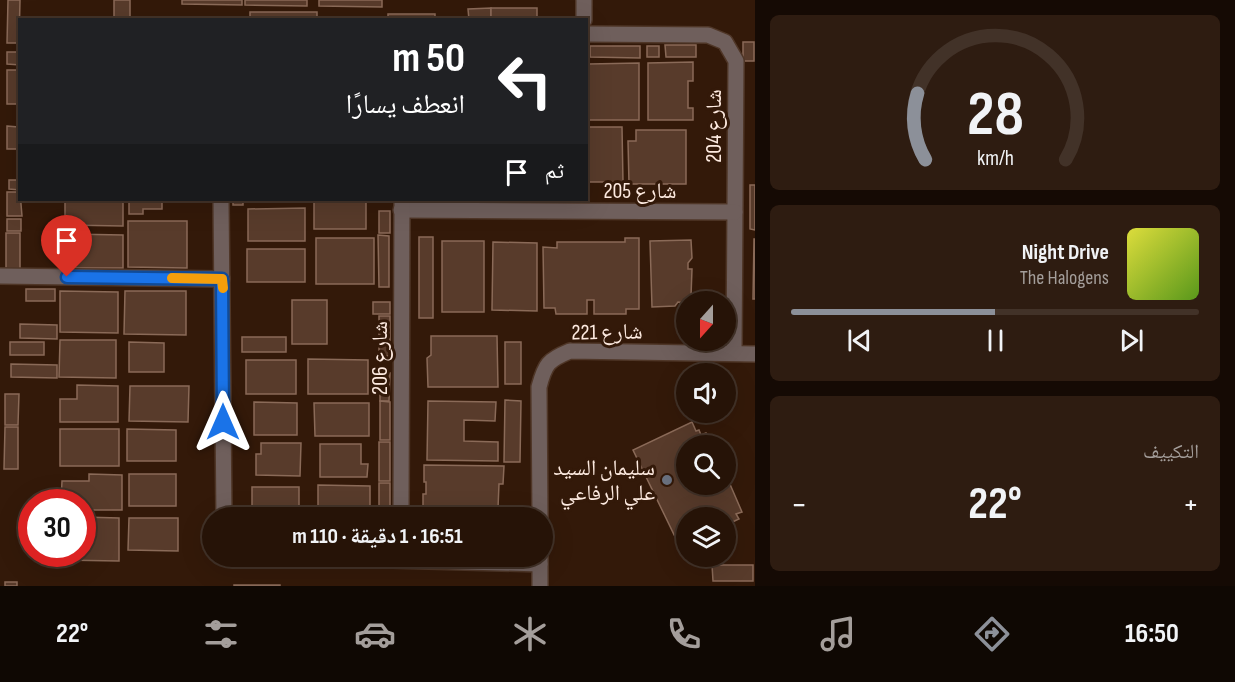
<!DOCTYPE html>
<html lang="ar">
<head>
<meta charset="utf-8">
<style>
	body { margin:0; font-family:"Sofia Sans Condensed","Noto Naskh Arabic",sans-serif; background:#2e1c11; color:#f1f3f6; direction:rtl; height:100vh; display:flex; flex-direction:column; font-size:22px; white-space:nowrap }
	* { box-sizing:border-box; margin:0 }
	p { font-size:20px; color:#a49e9b }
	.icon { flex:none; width:33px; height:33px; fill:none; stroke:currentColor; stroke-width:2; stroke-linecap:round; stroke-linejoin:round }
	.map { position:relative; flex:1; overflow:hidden; direction:ltr }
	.drawer { display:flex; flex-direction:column; gap:15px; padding:15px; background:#150a04; width:480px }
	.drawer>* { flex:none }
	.banner { position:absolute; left:18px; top:18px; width:570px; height:183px; border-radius:0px; box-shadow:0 6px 24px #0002,0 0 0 2px #423228; direction:rtl; background:#202124; color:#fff; overflow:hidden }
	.needle { width:39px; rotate:201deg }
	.fabs { position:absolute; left:676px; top:291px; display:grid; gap:12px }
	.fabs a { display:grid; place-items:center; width:60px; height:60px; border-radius:50%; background:#261307; box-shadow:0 6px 24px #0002,0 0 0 2px #423228; font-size:30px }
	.speed { position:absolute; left:18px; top:489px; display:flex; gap:12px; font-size:30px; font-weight:700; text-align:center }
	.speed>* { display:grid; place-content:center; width:78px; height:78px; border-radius:50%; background:#261307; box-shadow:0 6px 24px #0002,0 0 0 2px #423228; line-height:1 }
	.speed .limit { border:9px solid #d22; background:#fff; color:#111 }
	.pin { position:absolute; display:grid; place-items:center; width:51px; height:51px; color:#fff; margin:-62px -26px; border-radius:50% 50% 50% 0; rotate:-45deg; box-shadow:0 0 6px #0007 }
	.pin .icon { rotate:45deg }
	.me { position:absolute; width:66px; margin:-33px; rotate:0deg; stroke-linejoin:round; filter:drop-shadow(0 0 4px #0008) }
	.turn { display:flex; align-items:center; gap:21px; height:126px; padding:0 24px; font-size:27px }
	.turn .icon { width:78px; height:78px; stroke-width:2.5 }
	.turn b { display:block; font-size:42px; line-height:51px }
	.then { display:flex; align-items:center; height:57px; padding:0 24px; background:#0003; gap:12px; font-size:22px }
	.big { font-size:45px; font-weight:700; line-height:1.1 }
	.drawer .card { flex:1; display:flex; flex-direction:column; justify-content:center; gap:9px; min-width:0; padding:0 21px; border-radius:9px; background:#2e1c11 }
	.drawer .dial { align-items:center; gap:0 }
	.dial svg { height:156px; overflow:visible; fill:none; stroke:#423228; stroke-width:7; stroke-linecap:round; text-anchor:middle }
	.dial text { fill:#f1f3f6; stroke:none }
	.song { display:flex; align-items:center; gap:18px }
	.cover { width:72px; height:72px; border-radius:9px; background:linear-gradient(135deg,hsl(60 70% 55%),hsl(90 70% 35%)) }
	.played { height:6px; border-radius:3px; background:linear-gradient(90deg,#8c9099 50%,#423228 50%) }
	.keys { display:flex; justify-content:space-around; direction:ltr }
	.heat { display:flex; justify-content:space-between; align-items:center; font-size:33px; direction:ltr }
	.trip { position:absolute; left:202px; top:507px; width:351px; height:60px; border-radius:30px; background:#261307; box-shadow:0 6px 24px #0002,0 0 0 2px #423228; font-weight:700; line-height:60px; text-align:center; direction:rtl }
	.dock { display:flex; height:96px; justify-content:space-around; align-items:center; background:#0f0803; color:#a49e9b }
	.dock .icon { width:42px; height:42px }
	.dock .on { color:#8c9099 }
	.dock b { font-size:27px; color:#f1f3f6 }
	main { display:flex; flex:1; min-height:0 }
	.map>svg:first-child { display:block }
</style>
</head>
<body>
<main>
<section class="drawer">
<div class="card dial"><svg viewBox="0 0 100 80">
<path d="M14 69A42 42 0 1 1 86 69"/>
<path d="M14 69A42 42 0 0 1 10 35" stroke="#8c9099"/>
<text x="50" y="56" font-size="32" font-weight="700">28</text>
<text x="50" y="72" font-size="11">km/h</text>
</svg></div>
<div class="card">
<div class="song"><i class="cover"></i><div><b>Night Drive</b><p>The Halogens</p></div></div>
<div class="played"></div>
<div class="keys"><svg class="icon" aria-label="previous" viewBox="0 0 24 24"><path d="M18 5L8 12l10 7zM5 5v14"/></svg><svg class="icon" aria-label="pause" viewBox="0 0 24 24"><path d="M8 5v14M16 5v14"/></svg><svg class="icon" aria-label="next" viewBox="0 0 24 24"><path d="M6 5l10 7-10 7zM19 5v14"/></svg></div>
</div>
<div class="card"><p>التكييف</p>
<div class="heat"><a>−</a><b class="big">22°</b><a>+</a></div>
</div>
</section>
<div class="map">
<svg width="755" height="586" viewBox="0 0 755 586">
	<rect width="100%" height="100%" fill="#331909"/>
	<g fill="#583b2b" stroke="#8a6a58" stroke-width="1.5">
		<path d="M8,0h12l-1,43h-12z"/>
		<rect x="114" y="0" width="16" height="20"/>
		<path d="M182,0h60v5l-60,-1z"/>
		<path d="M245,0h62v6l-62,-1z"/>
		<path d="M319,0h63v7l-63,-1z"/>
		<path d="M491,8v12h-22l-1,-11z"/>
		<path d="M491,8h46v11l-46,1z"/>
		<rect x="250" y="12" width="67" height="8"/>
		<rect x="388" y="14" width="47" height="6"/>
		<rect x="743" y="42" width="11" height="19"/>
		<path d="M665,45h31v12h-30z"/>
		<path d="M590,46h50v12l-50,-1z"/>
		<rect x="647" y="46" width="12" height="11"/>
		<path d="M7,52h13v13l-13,-1z"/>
		<path d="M693,62v19h-5v27h5v12h-45v-57z"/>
		<path d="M639,63v57h-50v-56z"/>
		<path d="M7,70h13l-2,34h-11z"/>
		<path d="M7,126l11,1v22h-11z"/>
		<path d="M586,127h36l1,55h-37z"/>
		<path d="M636,130h50v54h-57l-1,-43h8z"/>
		<path d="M9,180h11v10l-11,-1z"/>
		<path d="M750,185h5v45l-5,-1z"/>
		<path d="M7,192h13l2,24h-15z"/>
		<path d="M65,200h58v26l-58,-1z"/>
		<path d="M129,200h38h-5v9h-19v5h-14z"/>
		<rect x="233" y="200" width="10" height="5"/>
		<rect x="244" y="200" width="60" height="1"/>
		<rect x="314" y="200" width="52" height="29"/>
		<path d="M305,208v33h-57v-32z"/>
		<rect x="379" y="211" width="11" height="22"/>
		<rect x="7" y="219" width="14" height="12"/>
		<path d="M128,221h59v47l-59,-1z"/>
		<rect x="6" y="233" width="14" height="36"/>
		<path d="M68,234l55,1v33h-56z"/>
		<path d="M378,235l11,1v51h-10z"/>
		<rect x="419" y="237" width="14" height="81"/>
		<rect x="316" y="238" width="58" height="46"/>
		<path d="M625,238h14v71h-13v5h-32v-14h-7v14h-31l-1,-6h-11l-1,-61 14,1v-6h68z"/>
		<path d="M754,239h1v60h-2z"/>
		<path d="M691,240l1,18 -4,5v6h4l-1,27 -4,7 -9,-1 -3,4 -23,1 -2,-66z"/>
		<rect x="442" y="241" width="42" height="71"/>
		<path d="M493,242l44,1v68l-45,-1z"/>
		<rect x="247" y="249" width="58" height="33"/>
		<rect x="26" y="289" width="29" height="12"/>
		<path d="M60,291l58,1v41l-58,-1z"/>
		<path d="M125,291h61v44l-62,-1z"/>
		<rect x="292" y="300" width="35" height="44"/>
		<rect x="373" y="302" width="17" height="12"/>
		<rect x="379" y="316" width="11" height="40"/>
		<path d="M20,324l37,1v14l-37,-1z"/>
		<path d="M431,336h66l1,51h-70l-1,-29 4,-3z"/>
		<rect x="242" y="337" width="44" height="15"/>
		<path d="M60,340h56v38l-57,-1z"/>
		<rect x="10" y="342" width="34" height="13"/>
		<path d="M129,342l35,1v29h-35z"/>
		<rect x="505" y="342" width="16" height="42"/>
		<path d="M308,359l60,1v34h-60z"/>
		<rect x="246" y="360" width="50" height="34"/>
		<path d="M11,364l46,1v13l-46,-1z"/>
		<path d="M380,373h10l-1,28h-9z"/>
		<path d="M77,385l41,1v36h-58v-23h17z"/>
		<path d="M130,386h59l-1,36 -59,-1z"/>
		<path d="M5,394h14l-1,31h-13z"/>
		<path d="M505,400l16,1 -1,61h-16z"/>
		<path d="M380,401l10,1v38h-10z"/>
		<path d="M428,401l68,1 -1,19 -31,-1v21l34,1v19l-71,-1z"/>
		<path d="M254,402l43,1v32h-43z"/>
		<path d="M314,403h55v33h-54z"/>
		<path d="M692,422l4,9 3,-1 2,5 5,-2 6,13h-25v38h39v-9l16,37 -6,2 3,5 -13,6v-7h-39v26l-7,3 -47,-97z"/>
		<path d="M5,427h13v42h-14z"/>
		<rect x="60" y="429" width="59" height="37"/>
		<path d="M127,429l49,1v31h-49z"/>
		<rect x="379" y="442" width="11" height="39"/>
		<path d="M261,443h40l-1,33 -44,-1v-21h5z"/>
		<path d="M320,444h41v20h7l-1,13h-47z"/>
		<path d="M424,465l80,1 -1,18h-4l-1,24 -9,10h-66v-24h3v-12h-2z"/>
		<path d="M89,474l33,1v35h-40v-8h-21l1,-21h27z"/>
		<rect x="129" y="474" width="47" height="32"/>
		<rect x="379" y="483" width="11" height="35"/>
		<path d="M318,485l52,1v32h-52z"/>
		<rect x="252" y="487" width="47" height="31"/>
		<path d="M82,517l37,1v43l-59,-1v-6h22z"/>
		<path d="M129,518h49v33l-50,-1z"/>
		<path d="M712,565h41v16h-40z"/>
		<rect x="5" y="582" width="12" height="4"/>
		<rect x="234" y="585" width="46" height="1"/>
	</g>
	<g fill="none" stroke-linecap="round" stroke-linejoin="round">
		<defs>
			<g id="minor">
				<path d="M584,20v-20"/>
				<path d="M586,34l122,1 17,7 11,19 -2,292"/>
				<path d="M221,200l3,318"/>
				<path d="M401,210l334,2"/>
				<path d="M0,276l222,3"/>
				<path d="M401,518l1,-318"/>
				<path d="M540,518l-1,-131c6,-23 9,-27 31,-36l185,3"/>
				<path d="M249,556l291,8"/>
				<path d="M540,556v30"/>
			</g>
		</defs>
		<use href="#minor" stroke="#4f3627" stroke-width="18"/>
		<use href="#minor" stroke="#6f5f5c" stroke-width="15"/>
	</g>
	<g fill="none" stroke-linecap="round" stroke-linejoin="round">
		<defs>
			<path id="route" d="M67,277l155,2 1,143"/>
		</defs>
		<use href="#route" stroke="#114b97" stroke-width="15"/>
		<use href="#route" stroke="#1a73e8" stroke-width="10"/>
		<path stroke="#f59e0b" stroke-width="10" d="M172,278l50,1 1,9"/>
	</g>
	<circle fill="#6b7280" stroke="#331909" stroke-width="2" cx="667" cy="480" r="6"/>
	<g text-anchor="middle" stroke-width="6" stroke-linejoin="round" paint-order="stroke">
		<g font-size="22" fill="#fdeae0" stroke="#331909">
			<text transform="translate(713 126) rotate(-90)" y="8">شارع 204</text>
			<text x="640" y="198">شارع 205</text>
			<text transform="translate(607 331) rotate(-1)" y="8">شارع 221</text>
			<text transform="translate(379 358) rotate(-90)" y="8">شارع 206</text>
		</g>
		<g font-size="22" fill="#fdeae0" stroke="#331909" text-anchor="end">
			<text x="655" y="475">سليمان السيد<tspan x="655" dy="25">علي الرفاعي</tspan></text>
		</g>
	</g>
</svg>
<div class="fabs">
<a><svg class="needle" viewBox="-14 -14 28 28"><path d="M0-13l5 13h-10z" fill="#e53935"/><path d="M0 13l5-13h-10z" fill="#a49e9b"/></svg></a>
<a><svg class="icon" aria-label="sound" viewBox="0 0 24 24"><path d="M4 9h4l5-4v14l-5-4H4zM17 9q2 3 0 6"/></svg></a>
<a><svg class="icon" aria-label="search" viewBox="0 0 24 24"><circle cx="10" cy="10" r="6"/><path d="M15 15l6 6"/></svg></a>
<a><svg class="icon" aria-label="layers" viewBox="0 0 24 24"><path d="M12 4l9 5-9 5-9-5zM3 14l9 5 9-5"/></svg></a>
</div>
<div class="speed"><div class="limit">30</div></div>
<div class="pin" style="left:67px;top:277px;background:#d93025"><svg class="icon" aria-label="arrive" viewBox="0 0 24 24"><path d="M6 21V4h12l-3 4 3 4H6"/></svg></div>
<svg class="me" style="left:223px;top:422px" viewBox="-20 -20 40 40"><path d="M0-17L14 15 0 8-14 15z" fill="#1a73e8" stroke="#fff" stroke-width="4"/></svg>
<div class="trip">16:51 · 1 دقيقة · 110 m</div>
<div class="banner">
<div class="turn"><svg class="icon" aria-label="left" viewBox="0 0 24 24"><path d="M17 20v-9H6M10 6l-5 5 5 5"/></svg><div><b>50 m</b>انعطف يسارًا</div></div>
<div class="then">ثم<svg class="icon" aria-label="arrive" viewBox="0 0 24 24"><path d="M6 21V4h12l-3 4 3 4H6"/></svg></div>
</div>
</div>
</main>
<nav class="dock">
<b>16:50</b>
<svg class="icon on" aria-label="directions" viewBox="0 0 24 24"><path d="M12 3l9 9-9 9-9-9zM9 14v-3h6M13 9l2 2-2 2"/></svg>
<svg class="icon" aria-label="music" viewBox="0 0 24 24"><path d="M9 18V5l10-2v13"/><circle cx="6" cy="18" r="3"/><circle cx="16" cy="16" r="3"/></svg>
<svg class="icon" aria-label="phone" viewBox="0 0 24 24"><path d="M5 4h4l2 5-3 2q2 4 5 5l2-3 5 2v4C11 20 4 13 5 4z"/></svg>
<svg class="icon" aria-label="climate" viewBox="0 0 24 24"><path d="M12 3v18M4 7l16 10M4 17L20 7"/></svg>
<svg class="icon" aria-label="car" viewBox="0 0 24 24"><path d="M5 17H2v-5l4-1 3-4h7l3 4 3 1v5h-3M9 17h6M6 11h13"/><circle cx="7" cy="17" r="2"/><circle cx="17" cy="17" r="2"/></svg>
<svg class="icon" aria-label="filters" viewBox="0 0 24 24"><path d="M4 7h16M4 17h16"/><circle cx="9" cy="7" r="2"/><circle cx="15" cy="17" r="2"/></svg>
<b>22°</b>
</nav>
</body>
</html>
